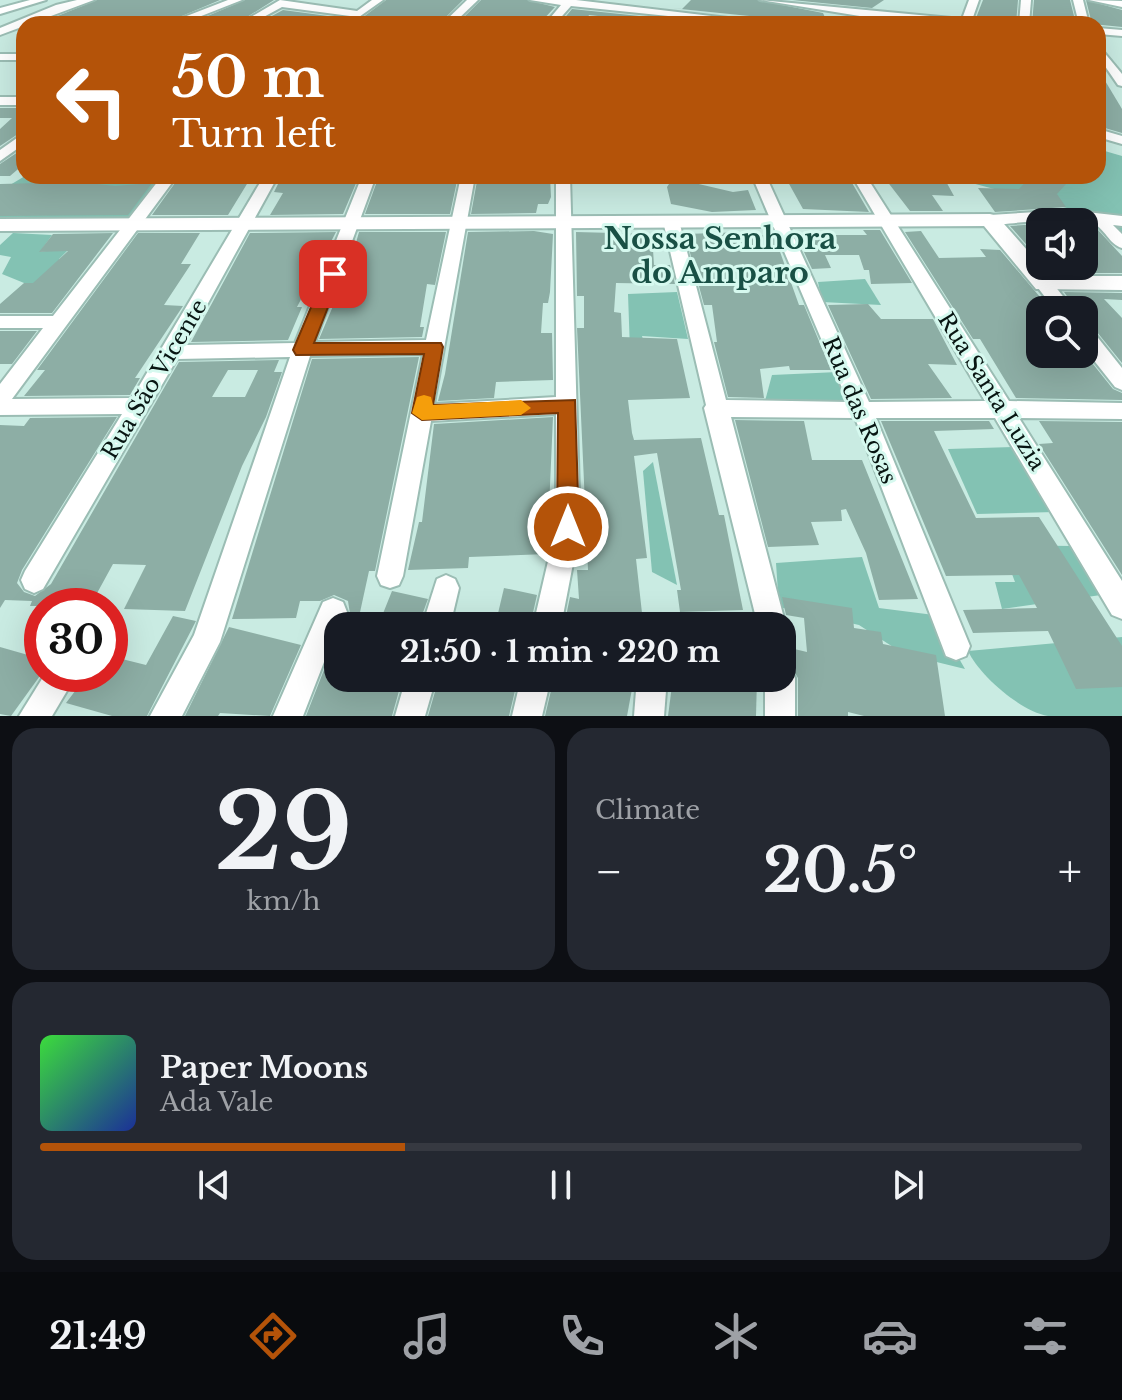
<!DOCTYPE html>
<html lang="en">
<head>
<meta charset="utf-8">
<style>
	body { margin:0; font-family:"Libre Baskerville",serif; background:#242831; color:#f1f3f6; height:100vh; display:flex; flex-direction:column; font-size:30px; white-space:nowrap }
	* { box-sizing:border-box; margin:0 }
	p { font-size:26px; color:#9ea1a6 }
	.icon { flex:none; width:44px; height:44px; fill:none; stroke:currentColor; stroke-width:2; stroke-linecap:round; stroke-linejoin:round }
	.map { position:relative; height:716px; overflow:hidden }
	.drawer { display:flex; flex-direction:column; gap:12px; padding:12px; background:#0d0f14; flex:1 }
	.drawer>* { flex:none }
	.hud { position:absolute; left:16px; top:16px; width:1090px; height:168px; border-radius:24px; box-shadow:0 8px 32px #0002; background:#b45309; color:#fff; overflow:hidden }
	.buttons { position:absolute; left:1026px; top:208px; display:grid; gap:16px }
	.buttons a { display:grid; place-items:center; width:72px; height:72px; border-radius:16px; background:#171b24; box-shadow:0 8px 32px #0002; font-size:40px }
	.speed { position:absolute; left:24px; top:588px; display:flex; gap:16px; font-size:40px; font-weight:700; text-align:center }
	.speed>* { display:grid; place-content:center; width:104px; height:104px; border-radius:50%; background:#171b24; box-shadow:0 8px 32px #0002; line-height:1 }
	.speed .limit { border:12px solid #d22; background:#fff; color:#111 }
	.pin { position:absolute; display:grid; place-items:center; width:68px; height:68px; color:#fff; margin:-34px; border-radius:16px; box-shadow:0 4px 12px #0006 }
	.me { position:absolute; width:88px; margin:-44px; rotate:0deg; stroke-linejoin:round; filter:drop-shadow(0 0 6px #0008) }
	.turn { display:flex; align-items:center; gap:28px; height:168px; padding:0 24px; font-size:36px }
	.turn .icon { width:104px; height:104px; stroke-width:2.5 }
	.turn b { display:block; font-size:56px; line-height:68px }
	.big { font-size:60px; font-weight:700; line-height:1.1 }
	.drawer .widget { flex:1; display:flex; flex-direction:column; justify-content:center; gap:12px; min-width:0; padding:0 28px; border-radius:24px; background:#242831 }
	.drawer .dial { align-items:center; gap:0 }
	.dial b { font-size:104px; line-height:1 }
	.song { display:flex; align-items:center; gap:24px }
	.cover { width:96px; height:96px; border-radius:12px; background:linear-gradient(135deg,hsl(120 70% 55%),hsl(230 70% 35%)) }
	.played { height:8px; border-radius:4px; background:linear-gradient(90deg,#b45309 35%,#363941 35%) }
	.keys { display:flex; justify-content:space-around; direction:ltr }
	.heat { display:flex; justify-content:space-between; align-items:center; font-size:44px; direction:ltr }
	.drawer .tiles { flex:1; display:grid; gap:12px; grid-template-columns:1fr 1fr }
	.widget:last-child { grid-column:span 2 }
	.trip { position:absolute; left:324px; top:612px; width:472px; height:80px; border-radius:24px; background:#171b24; box-shadow:0 8px 32px #0002; font-weight:700; line-height:80px; text-align:center }
	.menu { display:flex; height:128px; justify-content:space-around; align-items:center; background:#090b0e; color:#9ea1a6 }
	.menu .icon { width:56px; height:56px }
	.menu .selected { color:#b45309 }
	.menu b { font-size:36px; color:#f1f3f6 }
	.map>svg:first-child { display:block }
</style>
</head>
<body>
<div class="map">
<svg width="1122" height="716" viewBox="0 0 1122 716">
	<rect width="100%" height="100%" fill="#c9ebe2"/>
	<g fill="#83c2b3">
		<path d="M1098,149l24,7v84l-36,-27 -122,-32 -4,-5h138z"/>
		<path d="M25,176h139l-35,45h-129v-30z"/>
		<path d="M13,233l39,2 -12,17 31,-5 -12,12v21l-30,5 -27,-11 9,-17 -11,-2v-10z"/>
		<path d="M865,279l16,26 -59,-3 -4,-20z"/>
		<path d="M677,292l11,47 -46,-3 4,14 -16,1 -2,-57z"/>
		<path d="M838,372l17,37 -90,-8 7,-26z"/>
		<path d="M1013,447l42,65 -78,2 -29,-65z"/>
		<path d="M653,462l24,123 -25,-13 -9,-101z"/>
		<path d="M1001,545l70,1 30,49 -99,14 -7,-27h20z"/>
		<path d="M862,557l17,51 55,7 31,54 -61,-15 -45,-29 -80,-18 -3,-44z"/>
		<path d="M1122,637v79c-24,0 -51,0 -74,0 -28,-5 -69,-41 -80,-65z"/>
	</g>
	<g fill="#8daea5" fill-rule="evenodd">
		<path d="M97,0h123l-57,24h-125z"/>
		<path d="M245,0h29l-38,24h-47z"/>
		<path d="M386,0h77l-24,24h-85z"/>
		<path d="M481,0h46l28,7 -16,17 -54,-3 -3,3h-25z"/>
		<path d="M691,0h66l66,13 5,11 -157,-16 11,1z"/>
		<path d="M792,0h92l-12,8z"/>
		<path d="M983,0h35l-2,24h-21l-19,-6z"/>
		<path d="M1034,0h36l6,24h-44z"/>
		<path d="M1086,0l36,10v17l-30,-3z"/>
		<path d="M572,9l145,15h-94l2,-5 -36,-4 -4,8 -23,-2z"/>
		<path d="M283,10l60,8v6l-50,-3 -5,3h-31z"/>
		<path d="M1098,69l24,40v24l-24,-7z"/>
		<path d="M0,108h24v22l-24,16v-17l12,-11h-12z"/>
		<path d="M24,148v16l-14,12h-10v-12z"/>
		<path d="M379,176h75l-2,5h5l-7,33h-85z"/>
		<path d="M513,176h37l1,21 -3,7h-10l-2,9 -65,1 6,-33h35z"/>
		<path d="M817,176h31l21,36 -66,-3 -15,-27h32z"/>
		<path d="M883,176h60l11,20 -22,-1 11,16h-33z"/>
		<path d="M1031,176h15l21,7 -10,11 9,13 -71,5 -17,-24 41,1z"/>
		<path d="M313,177l-3,6 47,-2 -14,33 -73,1 13,-22 -9,-1 7,-14z"/>
		<path d="M224,178l26,1 -22,36h-76l23,-32h45z"/>
		<path d="M673,178l60,14 15,-2 8,20 -44,2 -41,-8 -4,-17z"/>
		<path d="M79,182l36,4 37,-3 -24,32 -128,1v-32z"/>
		<path d="M1040,224v36l-30,-34z"/>
		<path d="M863,230h17l32,53 -41,1 -2,-14h-5l-5,-15h-34l6,13 -19,1 -16,-34h71z"/>
		<path d="M1084,230h14l24,26v17h-71l-6,-7h48l-9,-10z"/>
		<path d="M534,231l19,3 -3,58 -2,11h-5l-2,30h11l1,47 -57,2 -2,16 -56,3 7,-27 23,-142z"/>
		<path d="M921,231l18,27 47,-1 -6,-8 20,1 51,60h-11v44l44,-1 29,36 9,4v7l-106,-2 -36,-59h-7l-68,-107z"/>
		<path d="M336,232l-39,75h5l-14,33 -97,2 59,-109z"/>
		<path d="M359,232h87l-11,53 -8,-1 -7,43h4l-2,10 -103,2 29,-68z"/>
		<path d="M576,232l76,2 2,31h16l5,19 -59,-1 -2,29 7,1 1,24 55,2 13,59 -62,2 4,33 2,7 67,-2 18,77h5l19,95 -63,2 -3,-22h4l-24,-137 -23,3 13,102 -11,1 6,54 -8,1 -1,12h-69l6,-29 9,2 -2,-29h11l-11,-242h7v-32h-7z"/>
		<path d="M747,232v4l27,-1 25,70h5l27,65h-41l-1,-4 -29,3 4,29 -36,-1 -14,-55h3l-5,-37h-8l-19,-71z"/>
		<path d="M113,233l-61,80h-52v-9l24,-21h9l35,-32 -29,1 14,-18z"/>
		<path d="M138,233h62l-19,31h10l-27,41 19,1 -48,72h5l-10,17 -106,1 21,-26h-8z"/>
		<path d="M1064,292l58,1v7l-18,-1 18,19v45l-29,-36 -9,-3v-14h-7z"/>
		<path d="M868,304l13,15h52l24,46 -29,-1 24,34 -81,1 -43,-94z"/>
		<path d="M0,331h37l-25,33h-12z"/>
		<path d="M419,357l-44,214h-6l-12,55h-15l8,-12 -2,-13 -14,-6 -14,6h-20l-4,17 -64,1 80,-260z"/>
		<path d="M279,360l-5,12h8l-16,45 -24,49 -57,145 -61,-2 22,-44 -33,-1 -23,42h-60l2,-5 -27,-1 -5,8v-183l24,1 6,-8 87,-1 -95,153 -5,13 7,9 11,4 16,-12 128,-222zM228,370h30l-13,27h-33z"/>
		<path d="M553,417l-6,137 -78,3 -1,11 -60,2 11,-48h3l12,-98z"/>
		<path d="M735,420l69,1 8,39h50l56,139 -39,1 -13,-47 -20,-44 -5,1 1,11 -31,1 8,23 -51,2z"/>
		<path d="M881,421h108l5,8 -60,2 42,87 63,-1 83,129v41l-46,2 -28,-58 -75,2 -10,-23 74,-2 -18,-33 -73,1z"/>
		<path d="M1039,421l83,1v153l-83,-131 14,-1z"/>
		<path d="M504,588l33,7 -7,31h-35z"/>
		<path d="M392,591l36,8 -10,27h-40z"/>
		<path d="M782,597l70,11 2,20 27,4 2,12 53,11 9,61h-81l-16,-4v4h-50v-38l-8,-13v-17l17,4 -3,-34 -18,-3z"/>
		<path d="M173,616l23,5 -49,95h-35l-46,-13 22,-29h22v-18l36,9z"/>
		<path d="M229,627l72,18 -31,71 -50,-3 -2,3h-33z"/>
		<path d="M338,634v44l64,2 -10,36h-86z"/>
		<path d="M0,647l42,12v14l-31,43 -11,-2z"/>
		<path d="M439,678l40,7 2,-7h37l-9,38h-81z"/>
		<path d="M554,678h80l-7,38h-82z"/>
		<path d="M673,678h84l-1,38h-88z"/>
	</g>
	<g fill="none" stroke-linecap="round" stroke-linejoin="round">
		<defs>
			<g id="minor">
				<path d="M30,0h16l-46,14v-6z"/>
				<path d="M77,0h17l-94,35v-7l56,-23z"/>
				<path d="M228,0h14l-61,24h-15z"/>
				<path d="M280,0l77,11 15,-11h11l-34,24 -5,-3 6,-5 -68,-9 -31,17h-12z"/>
				<path d="M467,0h11l-25,24h-11z"/>
				<path d="M530,0h46l186,22 -16,2 -175,-18 -16,18h-10l16,-19z"/>
				<path d="M760,0l202,19 7,-19h10l-7,20 20,4 -126,-7z"/>
				<path d="M1021,0h10l-2,24h-10z"/>
				<path d="M1073,0h10l6,24h-10z"/>
				<path d="M1089,0l33,1v6z"/>
				<path d="M1098,28l24,2v6l-24,-2z"/>
				<path d="M1098,45l24,29v12l-4,-1 -20,-29z"/>
				<rect x="0" y="54" width="24" height="6"/>
				<rect x="0" y="97" width="24" height="8"/>
				<path d="M1098,129l24,7v8l-24,-7z"/>
				<path d="M24,133v11l-24,17v-11z"/>
				<path d="M162,176h15l-165,223 120,-1 132,-222h14l-93,169 110,-2 67,-167h14l-61,166 111,-2 35,-164h14l-41,228 122,-7v-221h14l10,351 -19,99h-28l23,-99v-113l-125,7 -28,155 -4,9 -9,3 -9,-3 -4,-9 46,-222 -113,2 -90,286 -38,74h-32l44,-81 96,-278 -113,2 -134,230 -9,4 -9,-4 -4,-9 4,-9 97,-157 -122,1v-31l43,-56h-43v-12h53z"/>
				<path d="M752,176h14l103,226 116,-1 -133,-225h14l143,225 113,2v16l-103,-1 103,163v38l-10,-4 -117,-197h-119l94,228 -4,10 -10,4 -10,-4 -91,-238 -124,-1 55,209 -4,9v-9h-24l-54,-218 2,-3 -43,-184 2,-3 6,-2 8,5 47,179 122,2z"/>
				<path d="M1069,210l53,6v10l-9,-1 9,9v14c-13,-4 -17,-19 -29,-25 -14,-8 -83,1 -103,2l-8,-5 8,-5z"/>
				<path d="M1044,278l6,2 24,30h-19l-20,-26z"/>
				<path d="M1084,327l7,2 31,39v22l-7,-3 -31,-39z"/>
				<path d="M446,575l9,4 4,9 -9,38h-28l15,-47z"/>
				<path d="M333,598l10,4 4,10 -9,14 -35,90h-30l50,-114z"/>
				<path d="M782,664l8,4 5,10v38h-30v-38h17z"/>
				<path d="M45,674h32l-25,42h-33z"/>
				<path d="M406,678h30l-11,38h-30z"/>
				<path d="M521,678h30l-9,38h-30z"/>
				<path d="M637,678h30l-3,38h-30z"/>
			</g>
			<path id="major" d="M990,214l7,2 53,60h72v14l-86,-1 -52,-63 -984,5v-12z"/>
		</defs>
		<use href="#minor" stroke="#9bbdb4" stroke-width="4"/>
		<use href="#major" stroke="#9bbdb4" stroke-width="4"/>
		<use href="#minor" fill="#fff" fill-rule="evenodd"/>
		<use href="#major" fill="#fff" fill-rule="evenodd"/>
	</g>
	<path fill="#b45309" stroke="#753606" stroke-width="2" d="M333,269l8,5 -27,69h127l2,4 -10,58 142,-5 4,127 -3,7 -8,3 -8,-3 -3,-7 1,-114 -136,7 -10,-7 12,-59 -128,1 -3,-5 32,-76z"/>
	<path fill="#f59e0b" d="M424,395l7,2 2,8 88,-5 10,8 -10,7 -99,5 -10,-7 5,-16z"/>
	<g text-anchor="middle" stroke-width="6" stroke-linejoin="round" paint-order="stroke">
		<g font-size="22" fill="#081512" stroke="#d6f9ef">
			<text transform="translate(154 379) rotate(-59)" y="8">Rua São Vicente</text>
			<text transform="translate(992 391) rotate(58)" y="8">Rua Santa Luzia</text>
			<text transform="translate(860 410) rotate(67)" y="8">Rua das Rosas</text>
		</g>
		<g font-size="30" font-weight="bold" fill="#195045" stroke="#d6f9ef">
			<text x="720" y="249">Nossa Senhora<tspan x="720" dy="34">do Amparo</tspan></text>
		</g>
	</g>
</svg>
<div class="buttons">
<a><svg class="icon" aria-label="sound" viewBox="0 0 24 24"><path d="M4 9h4l5-4v14l-5-4H4zM17 9q2 3 0 6"/></svg></a>
<a><svg class="icon" aria-label="search" viewBox="0 0 24 24"><circle cx="10" cy="10" r="6"/><path d="M15 15l6 6"/></svg></a>
</div>
<div class="speed"><div class="limit">30</div></div>
<div class="pin" style="left:333px;top:274px;background:#d93025"><svg class="icon" aria-label="arrive" viewBox="0 0 24 24"><path d="M6 21V4h12l-3 4 3 4H6"/></svg></div>
<svg class="me" style="left:568px;top:527px" viewBox="-20 -20 40 40"><circle r="17" fill="#b45309" stroke="#fff" stroke-width="3"/><path d="M0-11L8 9 0 5-8 9z" fill="#fff"/></svg>
<div class="trip">21:50 · 1 min · 220 m</div>
<div class="hud">
<div class="turn"><svg class="icon" aria-label="left" viewBox="0 0 24 24"><path d="M17 20v-9H6M10 6l-5 5 5 5"/></svg><div><b>50 m</b>Turn left</div></div>
</div>
</div>
<section class="drawer">
<div class="tiles">
<div class="widget dial"><b>29</b><p>km/h</p></div>
<div class="widget"><p>Climate</p>
<div class="heat"><a>−</a><b class="big">20.5°</b><a>+</a></div>
</div>
<div class="widget">
<div class="song"><i class="cover"></i><div><b>Paper Moons</b><p>Ada Vale</p></div></div>
<div class="played"></div>
<div class="keys"><svg class="icon" aria-label="previous" viewBox="0 0 24 24"><path d="M18 5L8 12l10 7zM5 5v14"/></svg><svg class="icon" aria-label="pause" viewBox="0 0 24 24"><path d="M8 5v14M16 5v14"/></svg><svg class="icon" aria-label="next" viewBox="0 0 24 24"><path d="M6 5l10 7-10 7zM19 5v14"/></svg></div>
</div>
</div>
</section>
<nav class="menu">
<b>21:49</b>
<svg class="icon selected" aria-label="directions" viewBox="0 0 24 24"><path d="M12 3l9 9-9 9-9-9zM9 14v-3h6M13 9l2 2-2 2"/></svg>
<svg class="icon" aria-label="music" viewBox="0 0 24 24"><path d="M9 18V5l10-2v13"/><circle cx="6" cy="18" r="3"/><circle cx="16" cy="16" r="3"/></svg>
<svg class="icon" aria-label="phone" viewBox="0 0 24 24"><path d="M5 4h4l2 5-3 2q2 4 5 5l2-3 5 2v4C11 20 4 13 5 4z"/></svg>
<svg class="icon" aria-label="climate" viewBox="0 0 24 24"><path d="M12 3v18M4 7l16 10M4 17L20 7"/></svg>
<svg class="icon" aria-label="car" viewBox="0 0 24 24"><path d="M5 17H2v-5l4-1 3-4h7l3 4 3 1v5h-3M9 17h6M6 11h13"/><circle cx="7" cy="17" r="2"/><circle cx="17" cy="17" r="2"/></svg>
<svg class="icon" aria-label="filters" viewBox="0 0 24 24"><path d="M4 7h16M4 17h16"/><circle cx="9" cy="7" r="2"/><circle cx="15" cy="17" r="2"/></svg>
</nav>
</body>
</html>
